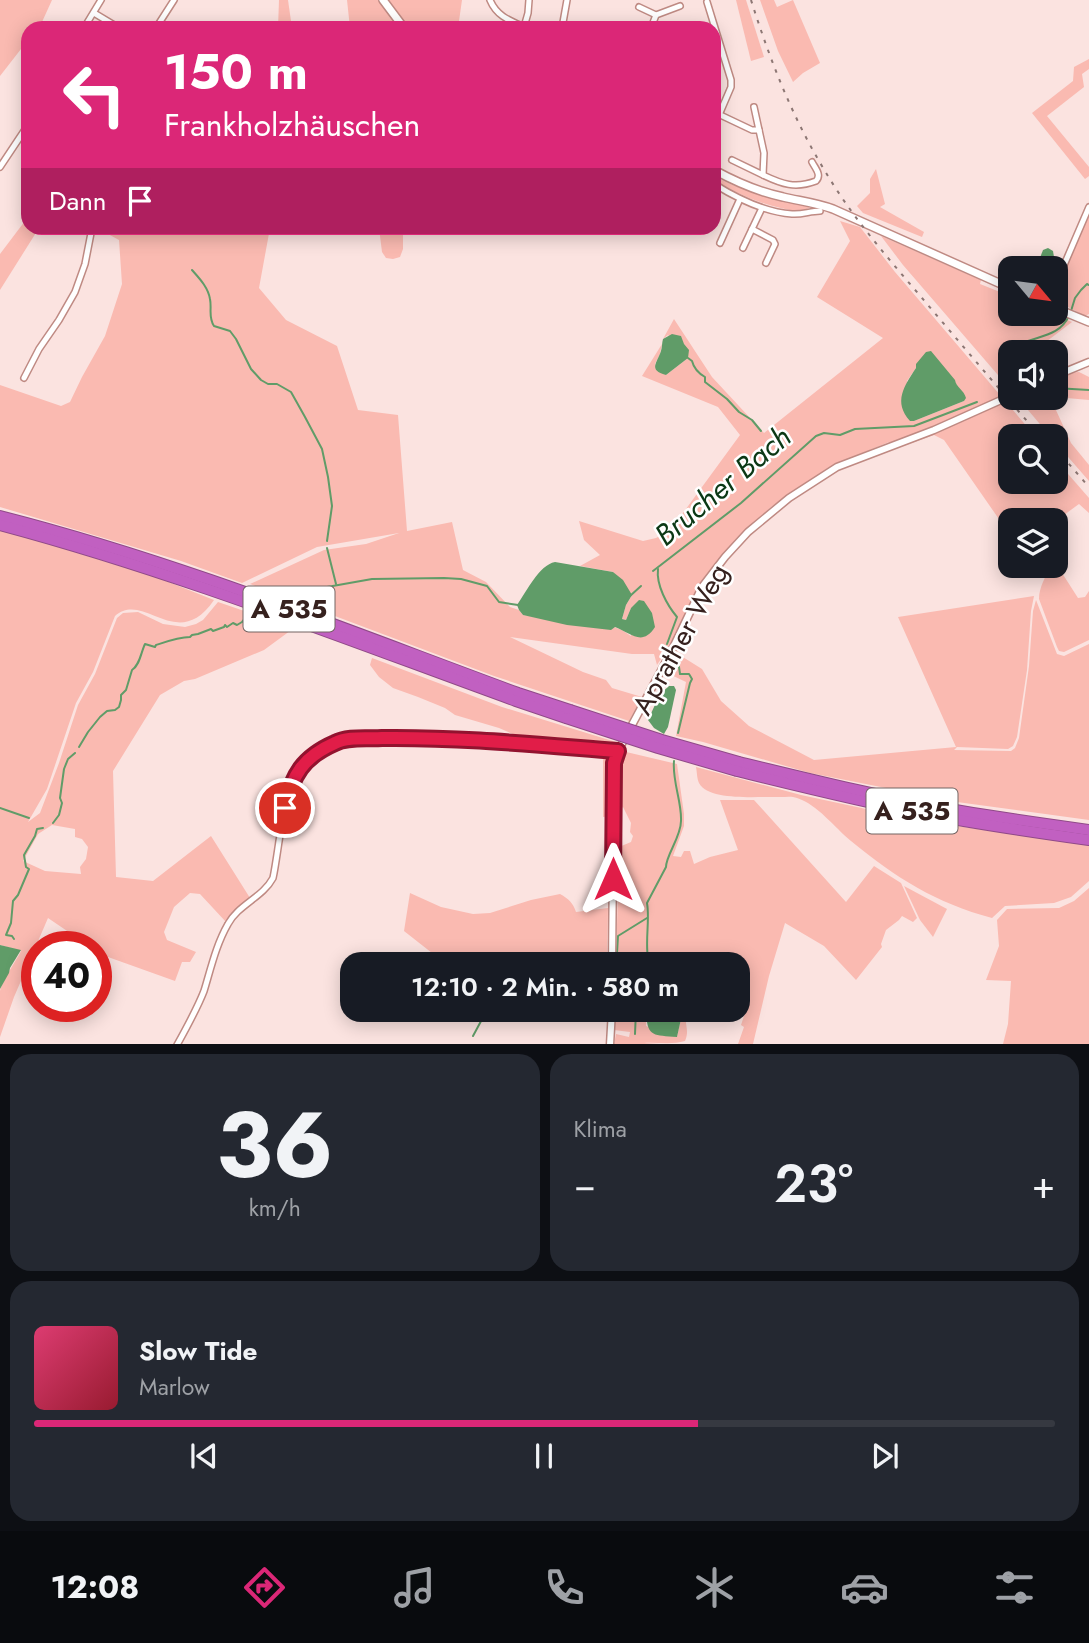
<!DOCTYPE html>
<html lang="de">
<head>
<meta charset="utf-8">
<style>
	body { margin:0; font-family:Jost,sans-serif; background:#242831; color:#f1f3f6; height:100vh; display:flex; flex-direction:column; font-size:26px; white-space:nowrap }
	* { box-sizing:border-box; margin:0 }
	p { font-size:23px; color:#9ea1a6 }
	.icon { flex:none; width:38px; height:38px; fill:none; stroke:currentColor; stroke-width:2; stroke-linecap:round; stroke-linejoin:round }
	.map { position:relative; height:1044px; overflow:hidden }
	.side { display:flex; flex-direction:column; gap:10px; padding:10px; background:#0d0f14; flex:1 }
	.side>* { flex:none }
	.guide { position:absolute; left:21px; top:21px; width:700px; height:214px; border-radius:21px; box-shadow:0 4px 18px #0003; background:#db2777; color:#fff; overflow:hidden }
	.needle { width:46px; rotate:119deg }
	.buttons { position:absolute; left:998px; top:256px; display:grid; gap:14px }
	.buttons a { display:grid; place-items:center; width:70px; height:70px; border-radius:14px; background:#171b24; box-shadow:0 4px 18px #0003; font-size:35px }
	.speed { position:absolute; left:21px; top:931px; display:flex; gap:14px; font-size:35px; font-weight:700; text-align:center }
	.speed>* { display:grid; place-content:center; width:91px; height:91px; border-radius:50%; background:#171b24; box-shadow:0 4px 18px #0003; line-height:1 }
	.speed .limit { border:10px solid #d22; background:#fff; color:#111 }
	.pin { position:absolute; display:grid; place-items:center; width:60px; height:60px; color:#fff; margin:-30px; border:4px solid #fff; border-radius:50%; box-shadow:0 2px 7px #0007 }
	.me { position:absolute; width:77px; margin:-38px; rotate:0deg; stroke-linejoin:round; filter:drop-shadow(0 0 5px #0008) }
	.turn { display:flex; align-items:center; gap:24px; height:147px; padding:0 28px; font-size:32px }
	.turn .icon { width:91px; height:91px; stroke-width:2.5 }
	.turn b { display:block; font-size:49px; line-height:60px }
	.then { display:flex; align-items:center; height:66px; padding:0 28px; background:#0003; gap:14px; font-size:26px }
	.big { font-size:52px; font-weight:600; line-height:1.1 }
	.side .tile { flex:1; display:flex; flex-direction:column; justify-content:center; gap:10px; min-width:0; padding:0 24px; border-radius:21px; background:#242831 }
	.side .dial { align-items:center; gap:0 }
	.dial b { font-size:91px; line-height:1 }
	.song { display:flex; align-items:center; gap:21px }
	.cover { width:84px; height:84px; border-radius:10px; background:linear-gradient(135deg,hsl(340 70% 55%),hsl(350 70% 35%)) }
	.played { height:7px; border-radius:4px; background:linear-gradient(90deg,#db2777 65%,#363941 65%) }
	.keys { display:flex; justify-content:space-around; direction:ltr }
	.heat { display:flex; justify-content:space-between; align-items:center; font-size:38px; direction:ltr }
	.side .tiles { flex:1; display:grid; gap:10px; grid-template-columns:1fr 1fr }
	.tile:last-child { grid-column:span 2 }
	.trip { position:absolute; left:340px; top:952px; width:410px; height:70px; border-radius:21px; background:#171b24; box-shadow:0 4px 18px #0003; font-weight:600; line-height:70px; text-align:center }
	.tabs { display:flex; height:112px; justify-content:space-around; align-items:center; background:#090b0e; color:#9ea1a6 }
	.tabs .icon { width:49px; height:49px }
	.tabs .on { color:#db2777 }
	.tabs b { font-size:32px; color:#f1f3f6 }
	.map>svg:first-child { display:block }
</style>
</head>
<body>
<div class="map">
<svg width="1089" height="1045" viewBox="0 0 1089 1045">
	<rect width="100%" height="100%" fill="#fbe3e0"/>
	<g fill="#fabab1" fill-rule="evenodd">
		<path d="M0,0h52l-10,22 -5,6h-9v12l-28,36z"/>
		<path d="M279,0h9l4,28h-14z"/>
		<path d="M347,0h115l-4,28 -22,-1 -5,1h-81z"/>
		<path d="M736,0h10l18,57 -13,4z"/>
		<path d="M760,0h14l3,7 16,-7 27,63 -17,10 -10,9 -15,-31z"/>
		<path d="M1089,59v10l-7,5 2,13 -37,29 42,51v9l-4,3 -53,-66 41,-32 1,-14z"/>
		<path d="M876,169l9,35 -5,3 44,25 -2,5 -59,-24 -6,-7 13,-13v-14z"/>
		<path d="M714,176c32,17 61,23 96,31l-8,5c-31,-4 -61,-15 -88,-32z"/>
		<path d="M1089,207v107l-4,2 -30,-16v-7z"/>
		<path d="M28,217v11h11l-39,62v-36z"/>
		<path d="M840,221l20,6 35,45 140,164h-25v45h45v-22l34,39v15l-10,-9 -15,11 -9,-7 -11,12h-34v15l-66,-95 -10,-5 -56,20 11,-13 -58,24 -60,41 -34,31 -31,37 -34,67 -15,23 -3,-11h-22l-122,-17 73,35 23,8 6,8 30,9 -13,24 -135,-45 -244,-92 74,-34 42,-6 33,-11 -82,14 -75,36 -61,-22 -181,-54v-122l61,21 9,-4 12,-25 23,-41 17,-52 -3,-44 -22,-12h173l-11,60 27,32 51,26 21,64 40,5 9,116 45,-9 11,48 23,12 24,25 9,3 4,5 91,12 8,3 9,6v-28l-5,12 -4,-1 4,-14 6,-10 -19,-23 -33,-6 20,-11 -16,-15 -5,-19 64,20 13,-3 11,-6 16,-19 57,-78 -22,-28 -76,-31 20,-32 -2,10 -5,10 11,11 22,-17 -20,-23 -5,4 11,-20 38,58 52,56 119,-95 -66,-41 33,-56zM916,368l48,33 -50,20h-4l-3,-40z"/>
		<path d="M379,228h24v21l-3,8 -7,2 -7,-1 -4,-6z"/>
		<path d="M881,236l100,44 -1,4 30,12v17h41l21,9 -34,26 2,4h-30v37l-107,-124z"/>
		<path d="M1079,372l10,5v23l-34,-3v-23z"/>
		<path d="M1017,397h33l21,46 18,22v16l-34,-39v-6h-5z"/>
		<path d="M0,529l156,48 58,23c-37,54 -70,-10 -99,16l-22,56 -17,31 -29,86 -19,33 12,-9 19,-50 19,-58 17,-31 22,-56 6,-5 15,-1 25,12 22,3 11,-3 7,-4 15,-18 76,26 -30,22 -69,29 -11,2 -24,14 -47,76 3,106 37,4 58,-45 39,62 -20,16 -4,8 -26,-28 -10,-1 -16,14 -10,25 3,8 29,12 -6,10h-8l-7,19 -67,-24 -12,2v-12h-12l-8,-10 -28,-19 -34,79 -14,40c0,-15 0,-31 0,-46 2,-10 16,-30 21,-40l-21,-6zM52,825l23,4v8l7,2 6,8 -2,12 -6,8 1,7 -36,-3 -22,-10 15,-27z"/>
		<path d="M1055,562l23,36 7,-1 4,-6v49l-25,12 -5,-1 -2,-4 -18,-48c0,-12 7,-23 12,-34h4z"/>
		<path d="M1034,596l-3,15 -4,59 -10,67 -4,9 -5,3 -51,-2 -3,3 57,1 4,-3 4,-10 10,-72 4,-55 3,-11 21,54 7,2 25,-12v176l-132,-18 -147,-29 -107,-31 -27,-6 10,-54 -21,-10 12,-23 1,5 24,15 19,32 28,25 65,34 142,-13 -58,-130z"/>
		<path d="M372,658l130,49 117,36 3,8 55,13 7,50v12l-11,30 8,1 3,-6h6l4,13 16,-7 28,-7 -18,-50h34l92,102 28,-36 27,17 16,35 -4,4 -11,-6 -3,4 -13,10 -5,14 1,3 -26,33 -32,-34 -39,-23 -16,53 -16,68h-15l6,-17 -3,-2 7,-21 -4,-5 -7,-3v-32h-43l-2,-2 -3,2h-4v-4l5,-4 -8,-2 -2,2 -1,-1 -7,9h-56l3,-117 12,-5 2,-6 -3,-4 1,-9 -8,-16 -13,9 -7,1v-65l-65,-7 -39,-17 -44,-13 -10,-7 -27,-11 -25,-9 -14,-11 -9,-12z"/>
		<path d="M696,767l105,28 121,26 167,24v36l-18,16 -17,6 -49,3 -13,12c-56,-15 -96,-40 -141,-77 -17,-14 -33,-36 -54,-43 -5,-2 -11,-1 -16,-1 -20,-1 -72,5 -82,-14 -2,-4 -2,-11 -3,-16z"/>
		<path d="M904,886l43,23 -14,28 -13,-17z"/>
		<path d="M1089,888v156h-86l5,-20 3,-43 -25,-1 13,-34 -2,-26 10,-11 52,-1 15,-7z"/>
		<path d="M410,893l31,14 32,7 17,-1 41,-13 29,-6c9,5 13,9 16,18l32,-4 -1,56h-161l-42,-33z"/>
		<path d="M614,1010h32v16l31,11 6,-27h8c-2,4 -5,9 -5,13 1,7 2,11 -1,18 -13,4 -28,1 -41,2l16,1h-46l2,-10 13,3 1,-5 -16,-2z"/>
	</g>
	<g fill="#609c68">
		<path d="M1048,248l5,3 1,6 -4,11h-14l7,-18z"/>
		<path d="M672,334l9,2 3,8 5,6 -1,8 -22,17c-18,-5 -9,-12 -5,-24 1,-3 1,-9 2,-12z"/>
		<path d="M931,351l24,29c1,7 9,10 11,18l-2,3 -50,20h-4c-17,-19 -6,-35 6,-53v-4l10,-12z"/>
		<path d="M555,562l58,10 10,8 9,15 -6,10 -4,14 4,1 5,-12 8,-8 5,1 8,12 3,14c-13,20 -24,6 -40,0l-4,3 -44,-5 -44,-10 -4,-5 -2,-5c10,-14 22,-40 38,-43z"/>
		<path d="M669,686h5l2,4 -8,37 -4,7 -10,-6 -6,-8 12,-26z"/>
		<path d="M0,945l21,5 -11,18 -1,5 -9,16z"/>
		<path d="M646,1010h37l-6,27c-25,-2 -30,0 -31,-27z"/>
	</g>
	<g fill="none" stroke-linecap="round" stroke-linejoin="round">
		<g stroke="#609c68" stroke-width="2">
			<path d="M192,270c7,8 16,17 18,29 2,10 -2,18 4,27l16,5 6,8 15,30 10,11 7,4h9l14,8 14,25 17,32 6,28 4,29 -5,35"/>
			<path d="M1071,311l4,-13 6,-8 6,-6 2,1"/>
			<path d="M1032,352l-5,-9 1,-2c17,-6 32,-7 41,-25"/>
			<path d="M688,358l4,3c2,8 6,12 13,16v5l22,17 12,13 13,8 9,11"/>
			<path d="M1055,388l34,2"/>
			<path d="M327,548l9,36"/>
			<path d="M658,569c-2,16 9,36 19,48l-10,27"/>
			<path d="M653,571l88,-68 75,-67 8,-3 16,2 15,-6 59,-3 63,-24"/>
			<path d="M291,596l21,-6 3,1 3,-4 6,2 3,-2 45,-8 72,-1 17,1 26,7 12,16 19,3"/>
			<path d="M630,596l11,-10"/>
			<path d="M674,662l5,5 1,7h9l3,5 -2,4 -12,50"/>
			<path d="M79,747l9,-15 12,-15 7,-6 8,-1 4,-3 2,-7v-5l5,-5 6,-20c8,-5 9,-18 13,-26l10,3 1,-2c12,-4 23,-8 34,-8l2,-2 6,-1 13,-5 2,2 11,-4 1,-2 2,2 6,-4 4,2 5,-3 6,-7"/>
			<path d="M0,808l29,10"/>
			<path d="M53,823l6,-8 3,-12 -2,-5 4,-29 4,-10 7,-6"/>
			<path d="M14,939l-2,-3 -6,-1 5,-12 2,-22 5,-6 11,-26 -3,-2 -2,-12 11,-19 2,-7 6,-1"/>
			<path d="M617,953l1,-17 29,-18"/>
			<path d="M648,958c-3,-18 2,-38 -1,-55l19,-36c0,-12 15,-30 15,-46 1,-19 -9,-40 -7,-60"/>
			<path d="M635,1034l1,-24"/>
			<path d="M473,1036l14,-26"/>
		</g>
		<defs>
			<g id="minor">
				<path d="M490,0c7,17 21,21 37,28"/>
				<path d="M707,2l24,78v7l-12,28"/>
				<path d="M639,7l17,8 -5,13"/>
				<path d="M94,13l25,15"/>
				<path d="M656,15l24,-9"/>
				<path d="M524,27l4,-14 1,-13"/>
				<path d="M84,28l17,-28"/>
				<path d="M156,28l18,-28"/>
				<path d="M562,28l5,-28"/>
				<path d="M754,107l5,23"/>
				<path d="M714,112l38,18h7l5,23 -1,22c19,9 32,14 53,6 6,-6 -1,-13 -4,-19"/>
				<path d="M732,160l31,15"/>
				<path d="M0,167l28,-42"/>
				<path d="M714,184c24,15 50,28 78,30 10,1 18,-3 28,-3"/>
				<path d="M714,199l5,-12"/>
				<path d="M762,208l-10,21 21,11 2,4 -9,19"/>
				<path d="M720,243l20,-44"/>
				<path d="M743,248l9,-19"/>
				<path d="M1055,286l34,-79"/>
				<path d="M24,378l15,-29 20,-29 16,-28 10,-28 7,-36"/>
				<path d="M177,1045c10,-18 20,-36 27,-54 7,-23 12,-46 24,-67 10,-19 35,-27 45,-46 6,-28 10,-87 26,-108 9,-12 28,-27 43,-30 20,-4 54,-2 75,-2 67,2 134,7 201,13"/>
			</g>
			<g id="tertiary">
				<path d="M1055,376l34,-14"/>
				<path d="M612,964l2,-201 4,-12 52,-97 32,-67 23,-30 23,-25 41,-34 48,-31 97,-37 76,-34"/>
				<path d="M610,1045l2,-35"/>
			</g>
			<g id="secondary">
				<path d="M383,0l21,28"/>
				<path d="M714,170c22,12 45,22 69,27 17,4 34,6 50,12l177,79"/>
				<path d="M1055,308l34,14"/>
			</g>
			<g id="motorway">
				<path d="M0,516c177,45 347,114 518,177l52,17"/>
				<path d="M0,525c176,47 345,114 516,176l50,17"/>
				<path d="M739,762c74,18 147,36 222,49 42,7 85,13 128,19"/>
				<path d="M737,771c61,15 121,30 183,42 56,11 112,19 169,27"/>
			</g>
		</defs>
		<use href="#minor" stroke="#bf8a83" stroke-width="8"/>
		<use href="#tertiary" stroke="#bf8a83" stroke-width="9"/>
		<use href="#secondary" stroke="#bf8a83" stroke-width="10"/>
		<use href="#motorway" stroke="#904a88" stroke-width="12"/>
		<use href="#minor" stroke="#fff" stroke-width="5"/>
		<use href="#tertiary" stroke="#fff" stroke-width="6"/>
		<use href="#secondary" stroke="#fff" stroke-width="7"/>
		<use href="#motorway" stroke="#c160c1" stroke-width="10"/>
		<g stroke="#8c7673" stroke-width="2" stroke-dasharray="3.5 7" stroke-linecap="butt">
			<path d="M751,0c19,60 41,117 74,171 27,46 62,86 97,127 39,46 78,92 118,138"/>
			<path d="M1055,448l34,39"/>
		</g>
		<defs>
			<g id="motorway-bridge">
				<path d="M570,710l92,30 77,22"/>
				<path d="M566,718l92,30 79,23"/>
			</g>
		</defs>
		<use href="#motorway-bridge" stroke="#904a88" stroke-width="12" stroke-linecap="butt"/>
		<use href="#motorway-bridge" stroke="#c160c1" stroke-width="10"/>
	</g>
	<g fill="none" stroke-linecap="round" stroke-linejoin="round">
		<defs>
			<path id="route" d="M285,808c7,-33 18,-51 50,-65 13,-7 32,-4 47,-5 79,-1 158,7 236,13l-4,12 -1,116"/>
		</defs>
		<use href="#route" stroke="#92132f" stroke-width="18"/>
		<use href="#route" stroke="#e11d48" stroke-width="12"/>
	</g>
	<g text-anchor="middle" stroke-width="5" stroke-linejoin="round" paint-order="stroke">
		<g fill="#fff" stroke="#726462" stroke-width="2">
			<rect x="243.5" y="586.5" width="91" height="45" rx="5"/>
			<rect x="866.5" y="788.5" width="91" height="45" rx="5"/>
		</g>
		<g font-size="26" font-weight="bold" fill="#36211e">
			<text x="289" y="618">A 535</text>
			<text x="912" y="820">A 535</text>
		</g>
		<g font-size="28" fill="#36211e" stroke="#fff">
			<text transform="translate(680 639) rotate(-61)" y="10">Aprather Weg</text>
		</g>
		<g font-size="30" font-style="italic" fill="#0b3815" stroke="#fff">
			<text transform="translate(723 486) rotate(-40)" y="10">Brucher Bach</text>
		</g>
	</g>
</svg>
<div class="buttons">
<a><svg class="needle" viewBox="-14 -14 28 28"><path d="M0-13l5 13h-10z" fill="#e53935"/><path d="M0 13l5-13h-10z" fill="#9ea1a6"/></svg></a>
<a><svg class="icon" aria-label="sound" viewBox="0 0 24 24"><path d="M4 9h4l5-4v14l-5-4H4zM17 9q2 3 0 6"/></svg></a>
<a><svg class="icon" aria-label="search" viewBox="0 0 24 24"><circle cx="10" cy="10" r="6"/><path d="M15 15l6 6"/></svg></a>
<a><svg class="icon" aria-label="layers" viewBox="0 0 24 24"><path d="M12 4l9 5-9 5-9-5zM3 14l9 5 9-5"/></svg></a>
</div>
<div class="speed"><div class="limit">40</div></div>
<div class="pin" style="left:285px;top:808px;background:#d93025"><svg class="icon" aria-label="arrive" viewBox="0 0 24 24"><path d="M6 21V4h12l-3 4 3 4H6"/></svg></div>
<svg class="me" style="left:613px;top:879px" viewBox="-20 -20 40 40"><path d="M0-17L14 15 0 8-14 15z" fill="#e11d48" stroke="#fff" stroke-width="4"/></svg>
<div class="trip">12:10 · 2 Min. · 580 m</div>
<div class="guide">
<div class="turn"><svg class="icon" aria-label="left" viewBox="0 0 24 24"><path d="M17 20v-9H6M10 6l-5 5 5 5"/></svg><div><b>150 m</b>Frankholzhäuschen</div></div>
<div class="then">Dann<svg class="icon" aria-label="arrive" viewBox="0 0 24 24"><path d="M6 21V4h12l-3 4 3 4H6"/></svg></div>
</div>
</div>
<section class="side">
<div class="tiles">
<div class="tile dial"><b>36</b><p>km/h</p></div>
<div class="tile"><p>Klima</p>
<div class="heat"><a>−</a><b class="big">23°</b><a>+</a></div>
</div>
<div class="tile">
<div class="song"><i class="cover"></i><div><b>Slow Tide</b><p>Marlow</p></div></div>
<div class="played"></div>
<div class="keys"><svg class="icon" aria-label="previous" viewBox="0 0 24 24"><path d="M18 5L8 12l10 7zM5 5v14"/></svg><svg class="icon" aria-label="pause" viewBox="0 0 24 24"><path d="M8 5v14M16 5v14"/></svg><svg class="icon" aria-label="next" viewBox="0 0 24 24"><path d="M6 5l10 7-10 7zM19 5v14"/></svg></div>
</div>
</div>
</section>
<nav class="tabs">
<b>12:08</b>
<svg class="icon on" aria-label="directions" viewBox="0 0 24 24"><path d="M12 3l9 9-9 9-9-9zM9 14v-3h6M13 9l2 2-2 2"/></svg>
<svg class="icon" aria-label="music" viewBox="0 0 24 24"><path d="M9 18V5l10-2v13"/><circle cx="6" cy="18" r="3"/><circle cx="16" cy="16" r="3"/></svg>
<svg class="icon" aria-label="phone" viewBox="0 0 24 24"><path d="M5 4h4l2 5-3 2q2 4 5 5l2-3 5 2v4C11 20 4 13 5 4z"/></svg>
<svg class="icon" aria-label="climate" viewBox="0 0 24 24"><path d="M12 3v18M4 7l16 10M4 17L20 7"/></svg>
<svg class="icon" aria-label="car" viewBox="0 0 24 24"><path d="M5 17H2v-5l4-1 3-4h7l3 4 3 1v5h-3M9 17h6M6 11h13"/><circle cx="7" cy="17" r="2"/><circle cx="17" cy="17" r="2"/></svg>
<svg class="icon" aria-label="filters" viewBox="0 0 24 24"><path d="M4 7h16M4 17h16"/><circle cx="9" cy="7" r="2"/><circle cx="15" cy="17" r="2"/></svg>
</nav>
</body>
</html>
